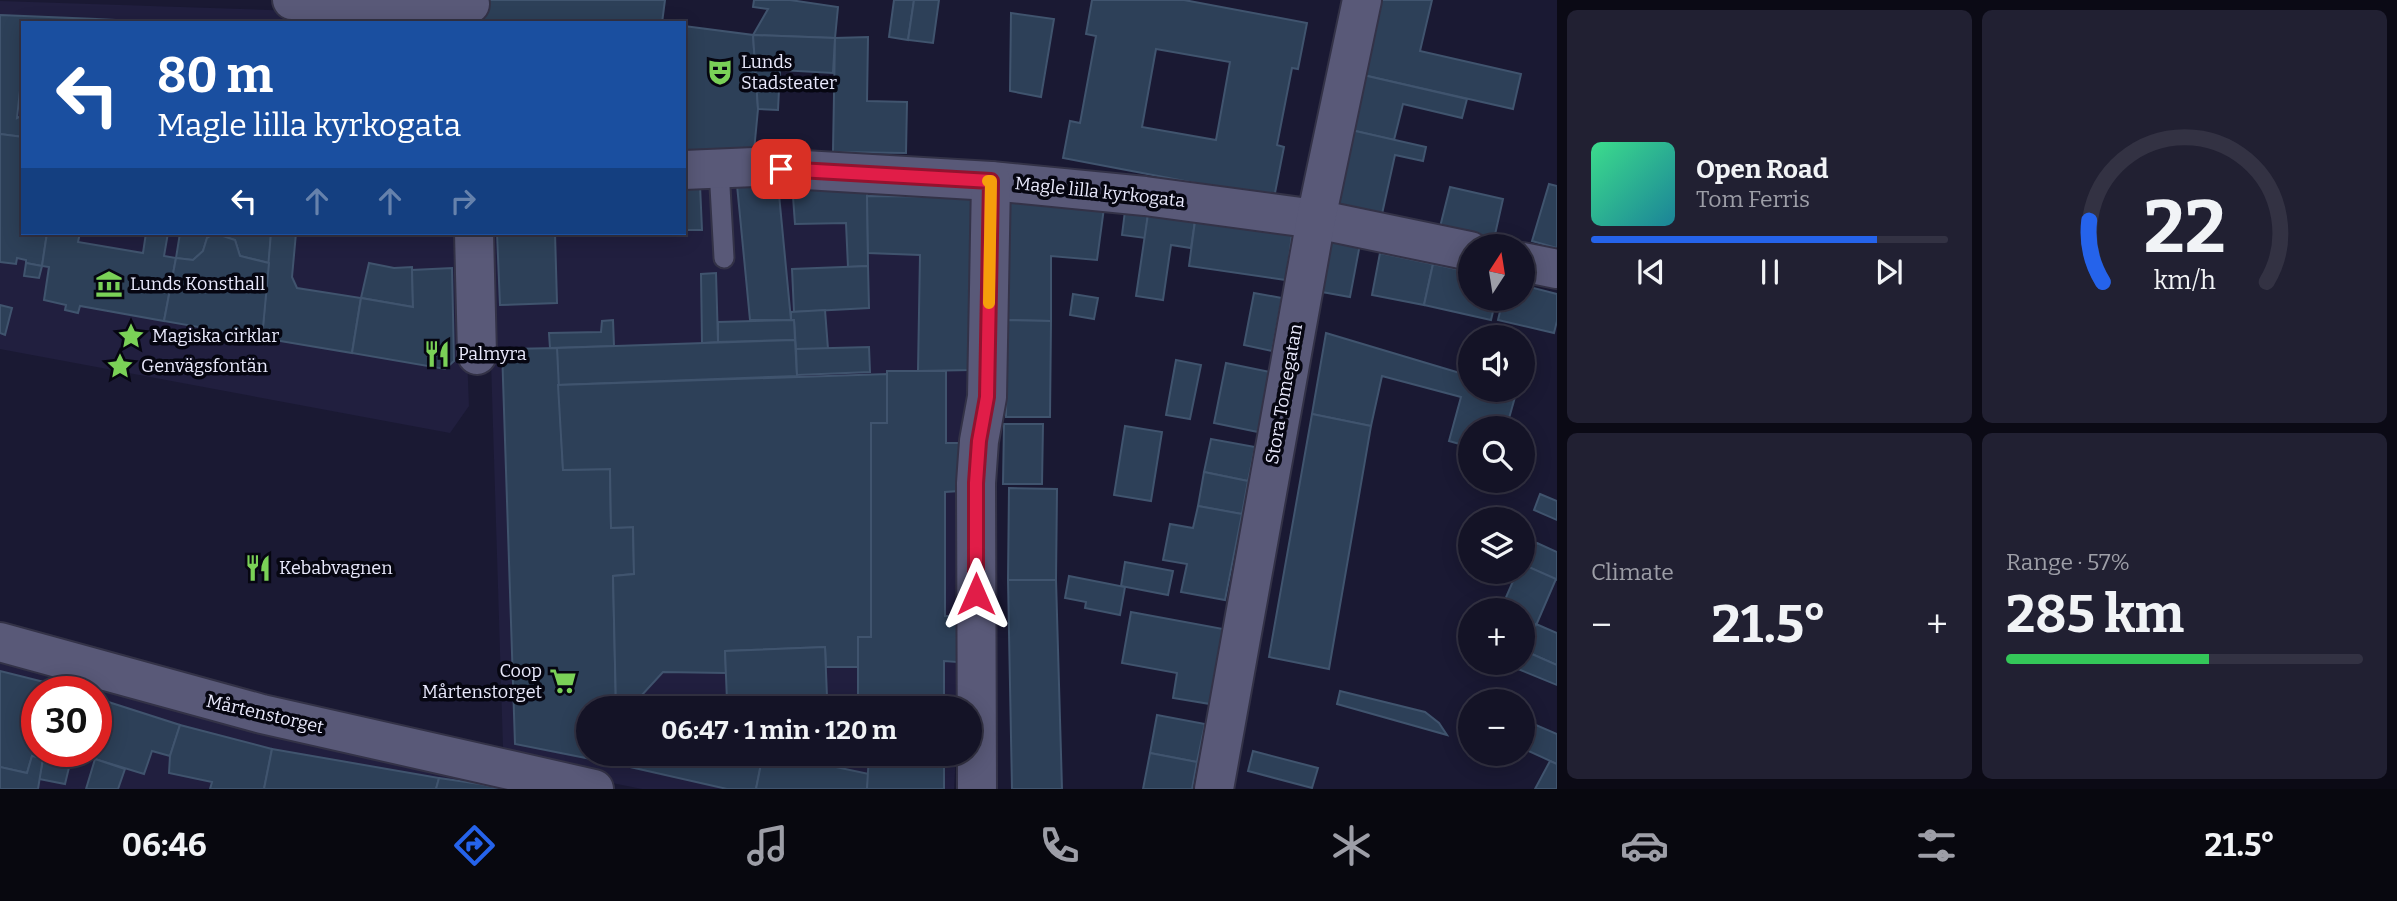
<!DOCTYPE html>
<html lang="en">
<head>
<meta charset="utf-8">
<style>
	body { margin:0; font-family:Bitter,serif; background:#212032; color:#f1f3f6; height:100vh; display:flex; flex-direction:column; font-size:26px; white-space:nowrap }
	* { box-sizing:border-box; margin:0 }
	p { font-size:23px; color:#9d9ea7 }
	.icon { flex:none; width:38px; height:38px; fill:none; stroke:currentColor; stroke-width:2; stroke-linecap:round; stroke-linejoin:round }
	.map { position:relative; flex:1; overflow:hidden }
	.drawer { display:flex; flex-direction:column; gap:10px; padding:10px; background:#0b0a15; width:840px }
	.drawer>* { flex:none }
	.hud { position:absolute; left:21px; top:21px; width:665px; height:214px; border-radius:0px; box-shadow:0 4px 18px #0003,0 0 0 2px #333243; background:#1a4fa0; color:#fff; overflow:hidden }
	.needle { width:46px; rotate:12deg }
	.buttons { position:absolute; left:1458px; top:234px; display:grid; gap:14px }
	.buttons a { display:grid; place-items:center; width:77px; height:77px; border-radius:50%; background:#141326; box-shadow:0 4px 18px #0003,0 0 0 2px #333243; font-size:35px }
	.speed { position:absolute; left:21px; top:676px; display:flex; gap:14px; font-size:35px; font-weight:700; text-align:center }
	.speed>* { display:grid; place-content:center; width:91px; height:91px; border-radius:50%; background:#141326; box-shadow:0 4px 18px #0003,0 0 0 2px #333243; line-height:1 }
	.speed .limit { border:10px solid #d22; background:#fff; color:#111 }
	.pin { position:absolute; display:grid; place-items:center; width:60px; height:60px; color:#fff; margin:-30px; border-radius:14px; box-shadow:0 4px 10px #0006 }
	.me { position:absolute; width:77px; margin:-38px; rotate:0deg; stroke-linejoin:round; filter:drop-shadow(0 0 5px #0008) }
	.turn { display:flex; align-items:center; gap:24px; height:147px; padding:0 21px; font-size:32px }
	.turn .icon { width:91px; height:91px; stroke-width:2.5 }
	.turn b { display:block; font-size:49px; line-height:60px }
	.lanes { display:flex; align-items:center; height:66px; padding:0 21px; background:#0003; justify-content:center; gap:35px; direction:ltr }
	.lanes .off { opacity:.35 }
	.big { font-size:52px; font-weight:700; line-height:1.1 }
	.drawer .tile { flex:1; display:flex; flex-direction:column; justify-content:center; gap:10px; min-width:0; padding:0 24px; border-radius:10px; background:#212032 }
	.drawer .dial { align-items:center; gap:0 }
	.dial svg { height:182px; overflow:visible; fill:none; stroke:#333243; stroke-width:7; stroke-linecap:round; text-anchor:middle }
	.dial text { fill:#f1f3f6; stroke:none }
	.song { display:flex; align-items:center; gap:21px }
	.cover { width:84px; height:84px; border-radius:10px; background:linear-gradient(135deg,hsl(150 70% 55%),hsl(190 70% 35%)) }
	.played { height:7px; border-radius:4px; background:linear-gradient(90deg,#2563eb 80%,#333243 80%) }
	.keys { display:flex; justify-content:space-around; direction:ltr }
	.heat { display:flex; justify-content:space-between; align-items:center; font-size:38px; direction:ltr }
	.charge { height:10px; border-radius:5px; background:linear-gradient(90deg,#34c759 57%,#333243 0) }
	.drawer .tiles { flex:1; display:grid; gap:10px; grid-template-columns:repeat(2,1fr) }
	.trip { position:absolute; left:576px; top:696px; width:406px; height:70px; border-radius:35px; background:#141326; box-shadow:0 4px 18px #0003,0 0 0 2px #333243; font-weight:700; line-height:70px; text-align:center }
	.menu { display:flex; height:112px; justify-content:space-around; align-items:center; background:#08080f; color:#9d9ea7 }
	.menu .icon { width:49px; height:49px }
	.menu .active { color:#2563eb }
	.menu b { font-size:32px; color:#f1f3f6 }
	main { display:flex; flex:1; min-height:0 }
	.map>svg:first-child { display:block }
</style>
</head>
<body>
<main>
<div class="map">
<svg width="1557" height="789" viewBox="0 0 1557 789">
	<rect width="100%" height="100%" fill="#1a1933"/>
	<g fill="#211f3f" fill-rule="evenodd">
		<path d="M0,1l422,14 14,8h-413v210h439l7,173 -19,27 -450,-84z"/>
		<path d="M867,177l118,25 -26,507h-371v45h368l-2,35h-312l-125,-25 -14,-16 -16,-515h197v-53z"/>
		<path d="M0,654l530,135h-530zM37,691h59v60h-59z"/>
	</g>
	<g fill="#2d4058" stroke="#40546e" stroke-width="2" fill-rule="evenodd">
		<path d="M482,0h183l-3,23h-180z"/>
		<path d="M754,0h36l48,7 -3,31 -82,-3 15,-26 -15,-2z"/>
		<path d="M894,0h20l-6,40 -19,-3z"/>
		<path d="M914,0h25l-6,43 -25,-3z"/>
		<path d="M1092,0h92l123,23 -9,46 -6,-1 -15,77 7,2 -10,51 -211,-40 7,-37 10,2 16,-87 -10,-2zM1156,49l74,13 -14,78 -74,-13z"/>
		<path d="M1380,0h52l-12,51 101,23 -8,35 -150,-34z"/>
		<path d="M1011,13l43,6 -13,78 -31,-6z"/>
		<path d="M0,15l96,4v4h-73v40l-6,55 6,-3v22l-23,-3z"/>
		<path d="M96,19l81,4h-81z"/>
		<path d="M684,26l69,9 5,74 -4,42 -70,4z"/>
		<path d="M753,35l82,3 -2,35 -53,-3 -2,40 -20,-1z"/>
		<path d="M868,37l-1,64 40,1 -1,51 -73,-1 2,-114z"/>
		<path d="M1363,75l104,24 -5,19 -59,-14 -9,36 -43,-10z"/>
		<path d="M1351,130l75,17 -3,14 -28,-6 -13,59 -48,-11z"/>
		<path d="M0,134l23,3v96h24l-5,33 -16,-3v-3l-9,-2 -1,6 -16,-2z"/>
		<path d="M867,180l1,86 -20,1 -2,-44 -51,1 -3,-41z"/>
		<path d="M778,184l13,136h-41l-13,-135z"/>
		<path d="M1549,184l8,2v62l-25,-7z"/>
		<path d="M700,185l2,45h-18v-44z"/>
		<path d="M1450,187l53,12 -9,40 -54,-12z"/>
		<path d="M867,196l109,1 -5,173 -53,1 2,-116 -52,-2z"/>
		<path d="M1009,199l95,9 -7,52 -46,-4v65l-44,-1z"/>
		<path d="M1125,211l23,3 -3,24 -23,-3z"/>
		<path d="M1148,214l47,7 -4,27 -20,-3 -8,55 -27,-4z"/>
		<path d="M1195,221l97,14 -6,45 -97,-14z"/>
		<path d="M47,233h33l-2,9 65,11 3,-20h22l-4,23 12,2 -12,63 -84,-15 -2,7 -13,-3 1,-5 -22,-5 5,-33 -7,-1z"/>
		<path d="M180,233h91l-2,30 -29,-7 -5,-16 -15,-5 -13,3 -4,13 -10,9 -17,-2z"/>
		<path d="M271,233h25l-4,44 5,11 64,10 -9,55 -90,-15z"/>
		<path d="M497,233h58l2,70 -57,2z"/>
		<path d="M212,235h8l15,5 5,16 29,7 -7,75 -98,-17 12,-63 17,2 10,-9 4,-13z"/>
		<path d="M1326,238l34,6 -10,53 -34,-6z"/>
		<path d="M1380,253l53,11 -9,41 -52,-10z"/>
		<path d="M26,263l16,3 -3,12 -15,-2z"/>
		<path d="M369,263l25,5 18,-1 1,40 -52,-9z"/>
		<path d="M1433,264l37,8v27h26l-5,21 -67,-15z"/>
		<path d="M868,266l1,42 -75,4 -2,-43z"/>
		<path d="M452,268l2,93 -9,8 -93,-16 9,-55 52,9 -1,-37z"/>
		<path d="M716,273l2,69 -16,1 -1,-69z"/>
		<path d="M1522,285l35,9v27l-3,12 -56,-13 5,-21h19z"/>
		<path d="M1254,293l28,5 -10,53 -28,-6z"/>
		<path d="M1073,294l25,4 -4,21 -24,-4z"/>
		<path d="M0,305l12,3 -7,27 -5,-2z"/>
		<path d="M825,310l3,39h-32l-2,-29h-3v-8z"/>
		<path d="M613,320l1,26 -64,2 -1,-15 52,-1 1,-11z"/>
		<path d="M794,320l1,20 -77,2v-20z"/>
		<path d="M1007,320l44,1 -1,96h-44z"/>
		<path d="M1326,333l144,43v14h47l-11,39h-36v18l-21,-6 12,-44 -79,-21 -11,50 -59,-12z"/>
		<path d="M795,340l2,36 -239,9 -1,-37z"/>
		<path d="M869,347l1,25 -73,3 -1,-26z"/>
		<path d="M557,348l6,122 47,-1 1,59 22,-1 1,47 -21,2 3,133h-28v45h19l-1,8 -91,-18 -13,-395z"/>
		<path d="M1176,360l25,5 -11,54 -24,-4z"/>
		<path d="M1226,363l44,9 -12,60 -44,-9z"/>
		<path d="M887,371h59v72h13v48l-14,1v124h12v46l-13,-1v48h-86v-72h13v-214h16z"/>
		<path d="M887,374v49h-16v214h-13v30h-32l-1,-20 -100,4 1,22 -63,-1 -33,36h-14l-3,-132 21,-2 -1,-47 -22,1 -1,-59 -47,1 -5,-85z"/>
		<path d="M1312,414l59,12 -42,243 -60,-12z"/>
		<path d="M1004,424h39l-1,60h-39z"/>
		<path d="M1125,426l37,6 -11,69 -37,-6z"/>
		<path d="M1211,439l44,8 -7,34 -44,-9z"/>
		<path d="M1204,472l44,9 -6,33 -44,-8z"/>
		<path d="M1009,488l48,1 -1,91h-48z"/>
		<path d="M1540,494l17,7v19l-23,-10z"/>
		<path d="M1198,506l44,8 -17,86 -44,-8 6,-28 -24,-4 7,-36 23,4z"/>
		<path d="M1537,543l20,9v28l-31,-14z"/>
		<path d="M1125,562l48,9 -5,24 -47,-9z"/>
		<path d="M1522,564l34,15 -31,72 -3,-1v-39h-22l17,-39h5z"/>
		<path d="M1069,576l56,11 -5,28 -35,-7 1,-6 -21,-4z"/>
		<path d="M1008,580h48l6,209h-50z"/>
		<path d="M1131,612l92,17 -13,75 -37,-6 4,-25 -55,-10z"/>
		<path d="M1536,624l21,9v32l-32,-14z"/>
		<path d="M825,647l2,50 -100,4 -2,-50z"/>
		<path d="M1525,651l32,14v20l-39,-16 4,-6z"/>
		<path d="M0,671l64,16 -1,4h-26v60h8l-2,7 -11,-2 -5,17 -27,-6z"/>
		<path d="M1340,691l85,21 14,11 8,12 -110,-31z"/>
		<path d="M96,698l84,27 -10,31 -18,-5 -8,23 -49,-15 4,-17h-3z"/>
		<path d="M769,699l-3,10h-39v-8z"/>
		<path d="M1157,715l48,9 -8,38 -47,-9z"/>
		<path d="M1522,719l35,15v30l-35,-16z"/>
		<path d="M180,725l92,24 -8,40h-54l2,-7 -43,-9 1,-17z"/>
		<path d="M272,749l167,29 -3,11h-172z"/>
		<path d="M45,751h28l-8,33 -26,-5z"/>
		<path d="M1253,751l65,17 -6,20 -64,-17z"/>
		<path d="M1150,753l47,9 -5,27h-49z"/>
		<path d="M623,754h140l-7,35h-29l-106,-24z"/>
		<path d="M763,754h11l95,20 -2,15h-111z"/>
		<path d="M869,754h75v35h-77z"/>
		<path d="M32,756l11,2 -5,31h-38v-22l27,6z"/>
		<path d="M95,759l30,10 -7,20h-32z"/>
		<path d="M1550,761l7,3v25h-22z"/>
		<path d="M439,778l41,6 25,5h-69z"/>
	</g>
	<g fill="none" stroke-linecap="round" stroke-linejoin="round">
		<defs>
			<path id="service" d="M719,169l5,89"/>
			<g id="minor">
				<path d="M292,0l178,4"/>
				<path d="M684,170l71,-3 236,14 154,15 171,23 154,32"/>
				<path d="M474,233l3,122"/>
				<path d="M1522,262l35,7"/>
				<path d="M0,642l262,72 332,75"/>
				<path d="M977,789l-1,-306 3,-42 8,-44 4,-216"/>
				<path d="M1214,789l102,-570 46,-219"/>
			</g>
		</defs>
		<use href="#service" stroke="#333247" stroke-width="23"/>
		<use href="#minor" stroke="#333247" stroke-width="42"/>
		<use href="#service" stroke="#595978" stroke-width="19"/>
		<use href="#minor" stroke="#595978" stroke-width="38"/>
	</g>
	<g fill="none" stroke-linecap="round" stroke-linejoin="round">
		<defs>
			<path id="route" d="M781,169l210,12 -4,216 -8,44 -3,42v111"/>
		</defs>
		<use href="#route" stroke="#92132f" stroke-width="18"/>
		<use href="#route" stroke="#e11d48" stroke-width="12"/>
		<path stroke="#f59e0b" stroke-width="12" d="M988,181h3l-2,122"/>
	</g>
	<defs>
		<symbol id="theatre-bare" viewBox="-9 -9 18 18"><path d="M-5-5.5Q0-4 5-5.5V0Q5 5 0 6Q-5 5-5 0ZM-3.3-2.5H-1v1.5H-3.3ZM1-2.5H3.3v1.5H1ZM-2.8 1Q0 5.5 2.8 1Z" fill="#7ad157" stroke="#060611" stroke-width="2.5" paint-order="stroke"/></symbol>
		<symbol id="museum-bare" viewBox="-9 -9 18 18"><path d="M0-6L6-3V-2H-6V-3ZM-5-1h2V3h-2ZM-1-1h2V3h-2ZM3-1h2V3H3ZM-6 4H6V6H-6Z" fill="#7ad157" stroke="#060611" stroke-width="2.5" paint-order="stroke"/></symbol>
		<symbol id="sight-bare" viewBox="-9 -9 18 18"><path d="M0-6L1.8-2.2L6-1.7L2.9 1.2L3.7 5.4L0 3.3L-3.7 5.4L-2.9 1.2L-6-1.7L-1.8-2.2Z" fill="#7ad157" stroke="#060611" stroke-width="2.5" paint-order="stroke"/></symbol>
		<symbol id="restaurant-bare" viewBox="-9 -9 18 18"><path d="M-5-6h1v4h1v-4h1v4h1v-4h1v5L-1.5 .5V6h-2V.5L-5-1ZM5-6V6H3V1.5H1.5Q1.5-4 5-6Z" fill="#7ad157" stroke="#060611" stroke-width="2.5" paint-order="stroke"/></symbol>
		<symbol id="supermarket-bare" viewBox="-9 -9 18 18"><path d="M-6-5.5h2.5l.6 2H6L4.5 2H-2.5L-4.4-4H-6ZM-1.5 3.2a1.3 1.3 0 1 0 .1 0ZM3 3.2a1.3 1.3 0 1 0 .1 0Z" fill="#7ad157" stroke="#060611" stroke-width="2.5" paint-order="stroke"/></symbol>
	</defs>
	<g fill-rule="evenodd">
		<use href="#theatre-bare" x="701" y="53" width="38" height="38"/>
		<use href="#museum-bare" x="90" y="265" width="38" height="38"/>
		<use href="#sight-bare" x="112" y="317" width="38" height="38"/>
		<use href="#restaurant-bare" x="418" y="335" width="38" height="38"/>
		<use href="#sight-bare" x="101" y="347" width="38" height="38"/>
		<use href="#restaurant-bare" x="239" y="549" width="38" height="38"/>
		<use href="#supermarket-bare" x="544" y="662" width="38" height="38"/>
	</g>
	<g text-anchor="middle" stroke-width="7" stroke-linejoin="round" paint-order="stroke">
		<g font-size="18" fill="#e9e9fc" stroke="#060611" text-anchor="start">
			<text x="741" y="68">Lunds<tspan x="741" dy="21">Stadsteater</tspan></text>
			<text x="130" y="290">Lunds Konsthall</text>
			<text x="152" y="342">Magiska cirklar</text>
			<text x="458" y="360">Palmyra</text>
			<text x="141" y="372">Genvägsfontän</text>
			<text x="279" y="574">Kebabvagnen</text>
			<text x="542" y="677" text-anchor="end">Coop<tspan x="542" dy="21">Mårtenstorget</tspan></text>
		</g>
		<g font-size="18" fill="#e9e9fc" stroke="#060611">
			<text transform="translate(1100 192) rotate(6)" y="6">Magle lilla kyrkogata</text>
			<text transform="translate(1284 394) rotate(-80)" y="6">Stora Tomegatan</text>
			<text transform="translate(265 714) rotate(13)" y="6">Mårtenstorget</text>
		</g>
	</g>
</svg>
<div class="buttons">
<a><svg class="needle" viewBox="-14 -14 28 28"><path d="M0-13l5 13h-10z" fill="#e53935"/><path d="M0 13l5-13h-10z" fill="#9d9ea7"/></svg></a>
<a><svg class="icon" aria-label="sound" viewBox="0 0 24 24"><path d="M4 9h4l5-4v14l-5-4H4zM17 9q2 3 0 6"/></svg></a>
<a><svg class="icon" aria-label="search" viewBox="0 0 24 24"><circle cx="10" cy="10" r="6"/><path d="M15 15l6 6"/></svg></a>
<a><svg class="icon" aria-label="layers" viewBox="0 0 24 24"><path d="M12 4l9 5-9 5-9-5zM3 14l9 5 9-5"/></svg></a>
<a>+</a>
<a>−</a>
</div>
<div class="speed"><div class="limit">30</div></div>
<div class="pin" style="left:781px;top:169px;background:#d93025"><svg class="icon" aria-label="arrive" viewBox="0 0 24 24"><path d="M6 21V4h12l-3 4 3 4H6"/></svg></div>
<svg class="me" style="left:976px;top:594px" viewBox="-20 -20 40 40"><path d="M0-17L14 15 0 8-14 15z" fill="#e11d48" stroke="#fff" stroke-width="4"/></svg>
<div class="trip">06:47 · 1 min · 120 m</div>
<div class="hud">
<div class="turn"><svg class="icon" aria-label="left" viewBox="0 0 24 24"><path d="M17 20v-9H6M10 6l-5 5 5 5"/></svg><div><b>80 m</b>Magle lilla kyrkogata</div></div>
<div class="lanes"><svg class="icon" aria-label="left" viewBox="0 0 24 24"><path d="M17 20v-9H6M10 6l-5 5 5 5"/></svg><svg class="icon off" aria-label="ahead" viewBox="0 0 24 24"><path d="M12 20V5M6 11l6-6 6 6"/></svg><svg class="icon off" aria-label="ahead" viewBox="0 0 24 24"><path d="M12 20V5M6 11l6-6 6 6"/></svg><svg class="icon off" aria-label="right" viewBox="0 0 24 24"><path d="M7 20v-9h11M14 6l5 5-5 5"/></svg></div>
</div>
</div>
<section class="drawer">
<div class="tiles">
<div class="tile">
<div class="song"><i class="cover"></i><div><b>Open Road</b><p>Tom Ferris</p></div></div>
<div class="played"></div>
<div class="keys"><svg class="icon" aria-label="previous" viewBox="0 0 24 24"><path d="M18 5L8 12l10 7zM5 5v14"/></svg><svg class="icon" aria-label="pause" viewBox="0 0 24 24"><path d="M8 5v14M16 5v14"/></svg><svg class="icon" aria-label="next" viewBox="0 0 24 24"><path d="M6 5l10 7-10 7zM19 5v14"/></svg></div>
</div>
<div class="tile dial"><svg viewBox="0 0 100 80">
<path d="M14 69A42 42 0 1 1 86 69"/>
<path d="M14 69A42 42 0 0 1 8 42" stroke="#2563eb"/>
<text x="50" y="56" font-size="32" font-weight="700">22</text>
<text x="50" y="72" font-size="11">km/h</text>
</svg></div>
<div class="tile"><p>Climate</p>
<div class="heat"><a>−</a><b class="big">21.5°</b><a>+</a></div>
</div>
<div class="tile"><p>Range · 57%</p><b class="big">285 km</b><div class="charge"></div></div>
</div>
</section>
</main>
<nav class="menu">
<b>06:46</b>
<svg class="icon active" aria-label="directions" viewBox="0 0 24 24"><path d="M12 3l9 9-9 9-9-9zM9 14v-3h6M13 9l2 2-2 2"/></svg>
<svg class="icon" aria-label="music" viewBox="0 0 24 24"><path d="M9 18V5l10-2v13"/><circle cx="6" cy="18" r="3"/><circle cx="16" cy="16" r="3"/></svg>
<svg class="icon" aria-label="phone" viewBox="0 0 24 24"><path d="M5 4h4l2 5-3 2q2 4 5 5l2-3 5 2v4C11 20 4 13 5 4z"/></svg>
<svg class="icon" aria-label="climate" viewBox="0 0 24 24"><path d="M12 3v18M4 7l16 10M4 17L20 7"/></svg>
<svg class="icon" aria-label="car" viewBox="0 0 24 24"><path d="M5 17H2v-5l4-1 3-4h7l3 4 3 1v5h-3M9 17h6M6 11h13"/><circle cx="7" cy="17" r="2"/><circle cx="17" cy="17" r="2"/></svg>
<svg class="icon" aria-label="filters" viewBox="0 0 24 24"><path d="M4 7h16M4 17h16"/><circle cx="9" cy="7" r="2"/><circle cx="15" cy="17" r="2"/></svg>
<b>21.5°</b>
</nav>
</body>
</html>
